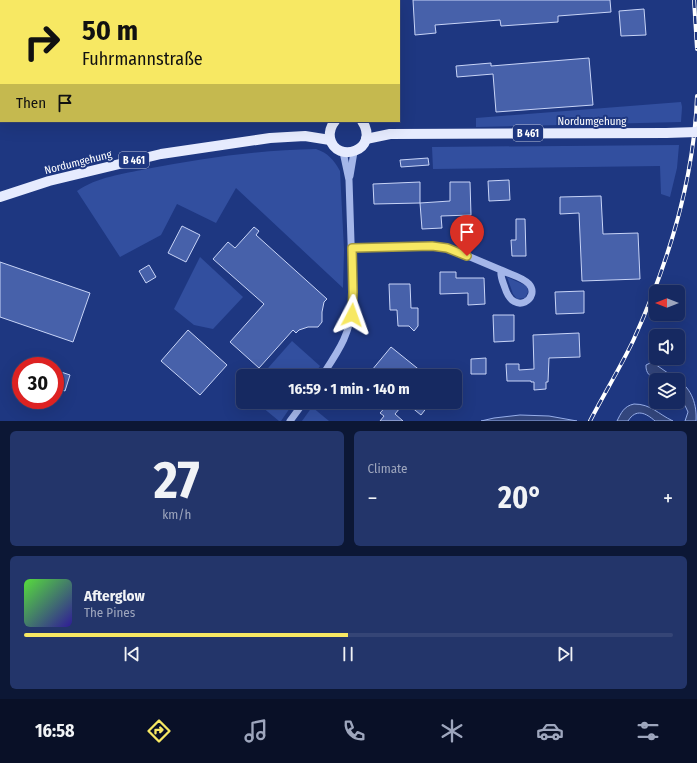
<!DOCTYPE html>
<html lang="en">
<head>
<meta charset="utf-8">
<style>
	body { margin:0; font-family:"Fira Sans Condensed",sans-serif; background:#23356a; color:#f1f3f6; height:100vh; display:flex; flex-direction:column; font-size:15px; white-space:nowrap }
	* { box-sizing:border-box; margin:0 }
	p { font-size:13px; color:#9ea6bd }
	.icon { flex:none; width:22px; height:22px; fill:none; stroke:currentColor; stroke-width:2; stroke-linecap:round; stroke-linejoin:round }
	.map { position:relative; height:421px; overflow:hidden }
	.panel { display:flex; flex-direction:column; gap:10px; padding:10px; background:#0c1735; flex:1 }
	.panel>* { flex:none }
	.banner { position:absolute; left:0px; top:0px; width:400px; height:122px; box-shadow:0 4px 16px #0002,0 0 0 1px #354576; background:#f7e863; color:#111; overflow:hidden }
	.needle { width:26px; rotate:270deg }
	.tools { position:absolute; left:649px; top:285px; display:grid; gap:8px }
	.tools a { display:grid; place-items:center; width:36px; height:36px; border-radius:6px; background:#162961; box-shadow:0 4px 16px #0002,0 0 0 1px #354576; font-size:20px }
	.speed { position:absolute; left:12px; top:357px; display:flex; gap:8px; font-size:20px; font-weight:700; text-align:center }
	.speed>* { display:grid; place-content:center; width:52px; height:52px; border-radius:50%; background:#162961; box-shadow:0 4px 16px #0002,0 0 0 1px #354576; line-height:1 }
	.speed .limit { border:6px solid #d22; background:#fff; color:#111 }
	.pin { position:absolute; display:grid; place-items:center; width:34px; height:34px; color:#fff; margin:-41px -17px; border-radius:50% 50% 50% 0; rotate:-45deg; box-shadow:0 0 4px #0007 }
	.pin .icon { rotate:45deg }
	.me { position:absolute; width:44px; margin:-22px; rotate:4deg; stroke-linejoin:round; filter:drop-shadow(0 0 3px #0008) }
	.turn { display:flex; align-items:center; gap:14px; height:84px; padding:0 16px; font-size:18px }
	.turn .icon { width:52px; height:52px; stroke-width:2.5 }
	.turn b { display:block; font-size:28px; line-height:34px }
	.then { display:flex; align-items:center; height:38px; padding:0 16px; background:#0003; gap:8px; font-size:15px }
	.big { font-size:30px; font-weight:700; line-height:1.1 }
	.panel .widget { flex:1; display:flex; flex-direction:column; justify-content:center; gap:6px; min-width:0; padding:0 14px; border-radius:6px; background:#23356a }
	.panel .dial { align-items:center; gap:0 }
	.dial b { font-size:52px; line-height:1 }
	.song { display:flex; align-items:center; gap:12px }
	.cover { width:48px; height:48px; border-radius:6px; background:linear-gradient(135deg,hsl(110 70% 55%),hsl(250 70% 35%)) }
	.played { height:4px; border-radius:2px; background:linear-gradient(90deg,#f7e863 50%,#354576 50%) }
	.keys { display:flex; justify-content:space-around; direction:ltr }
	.heat { display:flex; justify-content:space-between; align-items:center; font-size:22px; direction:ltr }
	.panel .tiles { flex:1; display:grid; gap:10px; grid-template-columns:1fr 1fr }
	.widget:last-child { grid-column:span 2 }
	.trip { position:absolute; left:236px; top:369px; width:226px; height:40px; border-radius:6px; background:#162961; box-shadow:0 4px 16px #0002,0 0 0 1px #354576; font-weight:700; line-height:40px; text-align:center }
	.dock { display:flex; height:64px; justify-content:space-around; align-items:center; background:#091027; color:#9ea6bd }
	.dock .icon { width:28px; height:28px }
	.dock .current { color:#f7e863 }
	.dock b { font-size:18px; color:#f1f3f6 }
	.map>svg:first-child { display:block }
</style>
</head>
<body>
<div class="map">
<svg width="697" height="421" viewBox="0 0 697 421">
	<rect width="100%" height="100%" fill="#1e3781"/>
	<g fill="#324f9f">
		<path d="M681,102l1,5 -1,15 -205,5v-9z"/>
		<path d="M679,145l-2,23 -7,29 -9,-3 -1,-28 -227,3 -1,-22z"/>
		<path d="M316,149c12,4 18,11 24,22l4,79 -1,38 -107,-100 -20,35 -39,-19 -16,31 -41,22 -43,-66c20,-14 46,-17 69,-22 57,-11 113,-19 170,-20z"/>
		<path d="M200,257l43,40 -30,32 -19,-4 -20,-16z"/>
		<path d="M507,277l20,9 1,6 -3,6 -8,1 -4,-5z"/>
		<path d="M292,341l28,25 -7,10h-52z"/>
		<path d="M256,402h38l-13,19h-2z"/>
		<path d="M312,407l17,14h-27z"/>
	</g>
	<g fill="#33467d" stroke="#97aeea">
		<path d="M652,362l26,18c-12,0 -33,2 -32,-15z"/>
		<path d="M678,380c14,9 19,25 18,41h-11l3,-9 -6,-13 -4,-4z"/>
		<path d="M634,404c17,0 24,10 39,17h-18c-9,-8 -19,-13 -27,0h-11c4,-8 7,-15 17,-17z"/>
		<path d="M520,415l29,1 28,5h-96l13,-3z"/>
	</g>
	<g fill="#4761aa" stroke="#c8d4f7">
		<path d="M413,0h197l1,12 -53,4v6l-57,4 -1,-6 -65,5 1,8 -21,2z"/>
		<path d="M644,9l2,26 -25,1 -2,-25z"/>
		<path d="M589,58l4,47 -97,7 -3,-38 -36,3 -1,-11 35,-3v3z"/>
		<path d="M428,158l1,7 -28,2 -1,-7z"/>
		<path d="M509,180l1,20 -21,1 -1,-20z"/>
		<path d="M420,182v21l-46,1 -1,-20z"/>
		<path d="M450,182h20l1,33 -30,1 1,12 -20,1 -2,-26 30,-2z"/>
		<path d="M601,196l2,38 35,-1 2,46 -58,2 -3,-68 -19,1v-17z"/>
		<path d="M516,219h9l1,37h-14l-1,-16h5z"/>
		<path d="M182,226l18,9 -14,27 -18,-9z"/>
		<path d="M254,227l5,4 -3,4 71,64 -3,3 -2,10v10l-4,5h-10l-9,3 -3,3 -3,-3 -34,38 -29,-26 34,-38 -51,-45 15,-17 7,6z"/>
		<path d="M0,262l90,31 -17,49 -73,-25z"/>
		<path d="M149,265l7,12 -10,6 -7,-12z"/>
		<path d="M440,272h16v6h28l1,26 -17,1v-12l-28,1z"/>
		<path d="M389,284h21l1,24h7v18l-4,5 -5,-5h-11l-1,-16h-7z"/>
		<path d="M584,291v22l-28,1 -1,-22z"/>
		<path d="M493,315h21v26l-20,1z"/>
		<path d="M188,330l39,35 -27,30 -39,-34z"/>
		<path d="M579,333l1,24 -31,1 -1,24h-2v7l-12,1v-8h-3v-1h-24l-1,-17h13v6l15,-1 -1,-34z"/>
		<path d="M391,347l36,29h-60z"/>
		<path d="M486,358v16h-15v-15z"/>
		<path d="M55,370l15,5 -5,16 -10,-4z"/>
		<path d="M390,402h41l-10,13 -16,-13 -10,12 8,7h-23l4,-5 -4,-3z"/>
	</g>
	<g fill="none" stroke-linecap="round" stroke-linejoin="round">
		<g stroke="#a4b6e9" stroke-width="7">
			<path d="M343,0v1"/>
			<path d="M350,176l4,-24"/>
			<path d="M352,248l86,-2 18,5 45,19c-1,7 2,12 4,18 9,29 36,10 24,-4 -6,-7 -20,-10 -28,-14"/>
			<path d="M322,376c17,-26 28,-41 31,-73l-4,-123 -6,-28"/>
			<path d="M290,421l14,-19"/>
		</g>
		<g stroke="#e6ebfe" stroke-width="10">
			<path d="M335,121c-4,5 -6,11 -5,17 6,27 51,12 32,-17"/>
			<path d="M366,139l24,-5 276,-1"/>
			<path d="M0,197l49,-16 112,-27 109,-16 35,-2 25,4"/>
		</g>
		<defs>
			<g id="rail">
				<path d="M694,0l3,49"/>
				<path d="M590,421c14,-27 30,-53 43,-80 35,-77 61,-160 64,-245"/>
			</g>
		</defs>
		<use href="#rail" stroke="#fff" stroke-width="4"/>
		<use href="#rail" stroke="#1e3781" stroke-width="2.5" stroke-dasharray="8" stroke-linecap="butt"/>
		<path stroke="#e6ebfe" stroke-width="10" d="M666,133l31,-1"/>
	</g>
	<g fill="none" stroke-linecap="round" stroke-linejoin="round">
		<defs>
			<path id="route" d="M352,315l1,-23 -1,-44 80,-2 15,2 20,8"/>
		</defs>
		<use href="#route" stroke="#a19740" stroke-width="10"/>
		<use href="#route" stroke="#f7e863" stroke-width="7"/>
	</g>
	<g text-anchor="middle" stroke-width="4" stroke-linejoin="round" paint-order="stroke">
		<g fill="#1e3781" stroke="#bcc3d9" stroke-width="1">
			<rect x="513" y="125" width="30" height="16" rx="3"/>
			<rect x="119" y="152" width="30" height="16" rx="3"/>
		</g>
		<g font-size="10" font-weight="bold" fill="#fff">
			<text x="528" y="137">B 461</text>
			<text x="134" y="164">B 461</text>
		</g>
		<g font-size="11" fill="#fff" stroke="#1e3781">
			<text x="592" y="125">Nordumgehung</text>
			<text transform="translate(78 162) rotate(-14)" y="4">Nordumgehung</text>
		</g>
	</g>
</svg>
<div class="tools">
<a><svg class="needle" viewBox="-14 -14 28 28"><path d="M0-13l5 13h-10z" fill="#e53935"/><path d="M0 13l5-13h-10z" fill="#9ea6bd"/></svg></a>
<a><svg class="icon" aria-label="sound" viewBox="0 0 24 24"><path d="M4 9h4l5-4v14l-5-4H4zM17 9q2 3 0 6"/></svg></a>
<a><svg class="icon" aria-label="layers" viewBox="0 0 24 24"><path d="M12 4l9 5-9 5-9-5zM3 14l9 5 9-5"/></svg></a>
</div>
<div class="speed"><div class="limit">30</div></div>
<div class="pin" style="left:467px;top:256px;background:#d93025"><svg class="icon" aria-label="arrive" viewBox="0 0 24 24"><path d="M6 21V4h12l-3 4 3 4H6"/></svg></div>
<svg class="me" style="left:352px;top:315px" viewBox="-20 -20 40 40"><path d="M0-17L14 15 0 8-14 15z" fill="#f7e863" stroke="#fff" stroke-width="4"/></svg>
<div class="trip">16:59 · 1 min · 140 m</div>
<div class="banner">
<div class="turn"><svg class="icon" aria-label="right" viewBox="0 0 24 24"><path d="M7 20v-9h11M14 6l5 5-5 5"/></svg><div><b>50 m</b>Fuhrmannstraße</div></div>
<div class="then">Then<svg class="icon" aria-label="arrive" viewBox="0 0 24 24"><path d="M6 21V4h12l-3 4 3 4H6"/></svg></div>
</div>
</div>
<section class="panel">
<div class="tiles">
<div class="widget dial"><b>27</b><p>km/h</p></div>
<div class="widget"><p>Climate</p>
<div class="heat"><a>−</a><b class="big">20°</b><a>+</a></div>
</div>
<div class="widget">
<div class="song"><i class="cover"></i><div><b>Afterglow</b><p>The Pines</p></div></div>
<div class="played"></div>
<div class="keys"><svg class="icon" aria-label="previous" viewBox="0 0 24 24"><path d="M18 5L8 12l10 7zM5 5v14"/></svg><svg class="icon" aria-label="pause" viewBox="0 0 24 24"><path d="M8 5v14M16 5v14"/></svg><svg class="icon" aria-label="next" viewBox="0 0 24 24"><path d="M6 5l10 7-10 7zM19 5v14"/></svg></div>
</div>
</div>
</section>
<nav class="dock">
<b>16:58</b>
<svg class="icon current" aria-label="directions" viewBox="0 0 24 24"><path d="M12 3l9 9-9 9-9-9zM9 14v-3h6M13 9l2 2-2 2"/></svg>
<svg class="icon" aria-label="music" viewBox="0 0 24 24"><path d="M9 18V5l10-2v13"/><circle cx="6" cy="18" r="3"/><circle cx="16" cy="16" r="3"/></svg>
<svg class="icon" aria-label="phone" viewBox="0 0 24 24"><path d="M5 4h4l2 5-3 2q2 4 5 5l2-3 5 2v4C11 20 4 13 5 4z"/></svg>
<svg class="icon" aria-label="climate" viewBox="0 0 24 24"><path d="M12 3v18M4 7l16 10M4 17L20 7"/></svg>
<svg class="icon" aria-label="car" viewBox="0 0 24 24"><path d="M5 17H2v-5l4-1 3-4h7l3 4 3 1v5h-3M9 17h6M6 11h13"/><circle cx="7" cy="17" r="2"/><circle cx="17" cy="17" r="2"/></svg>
<svg class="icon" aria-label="filters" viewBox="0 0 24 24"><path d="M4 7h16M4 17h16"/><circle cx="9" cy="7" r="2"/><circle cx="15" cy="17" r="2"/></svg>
</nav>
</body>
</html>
